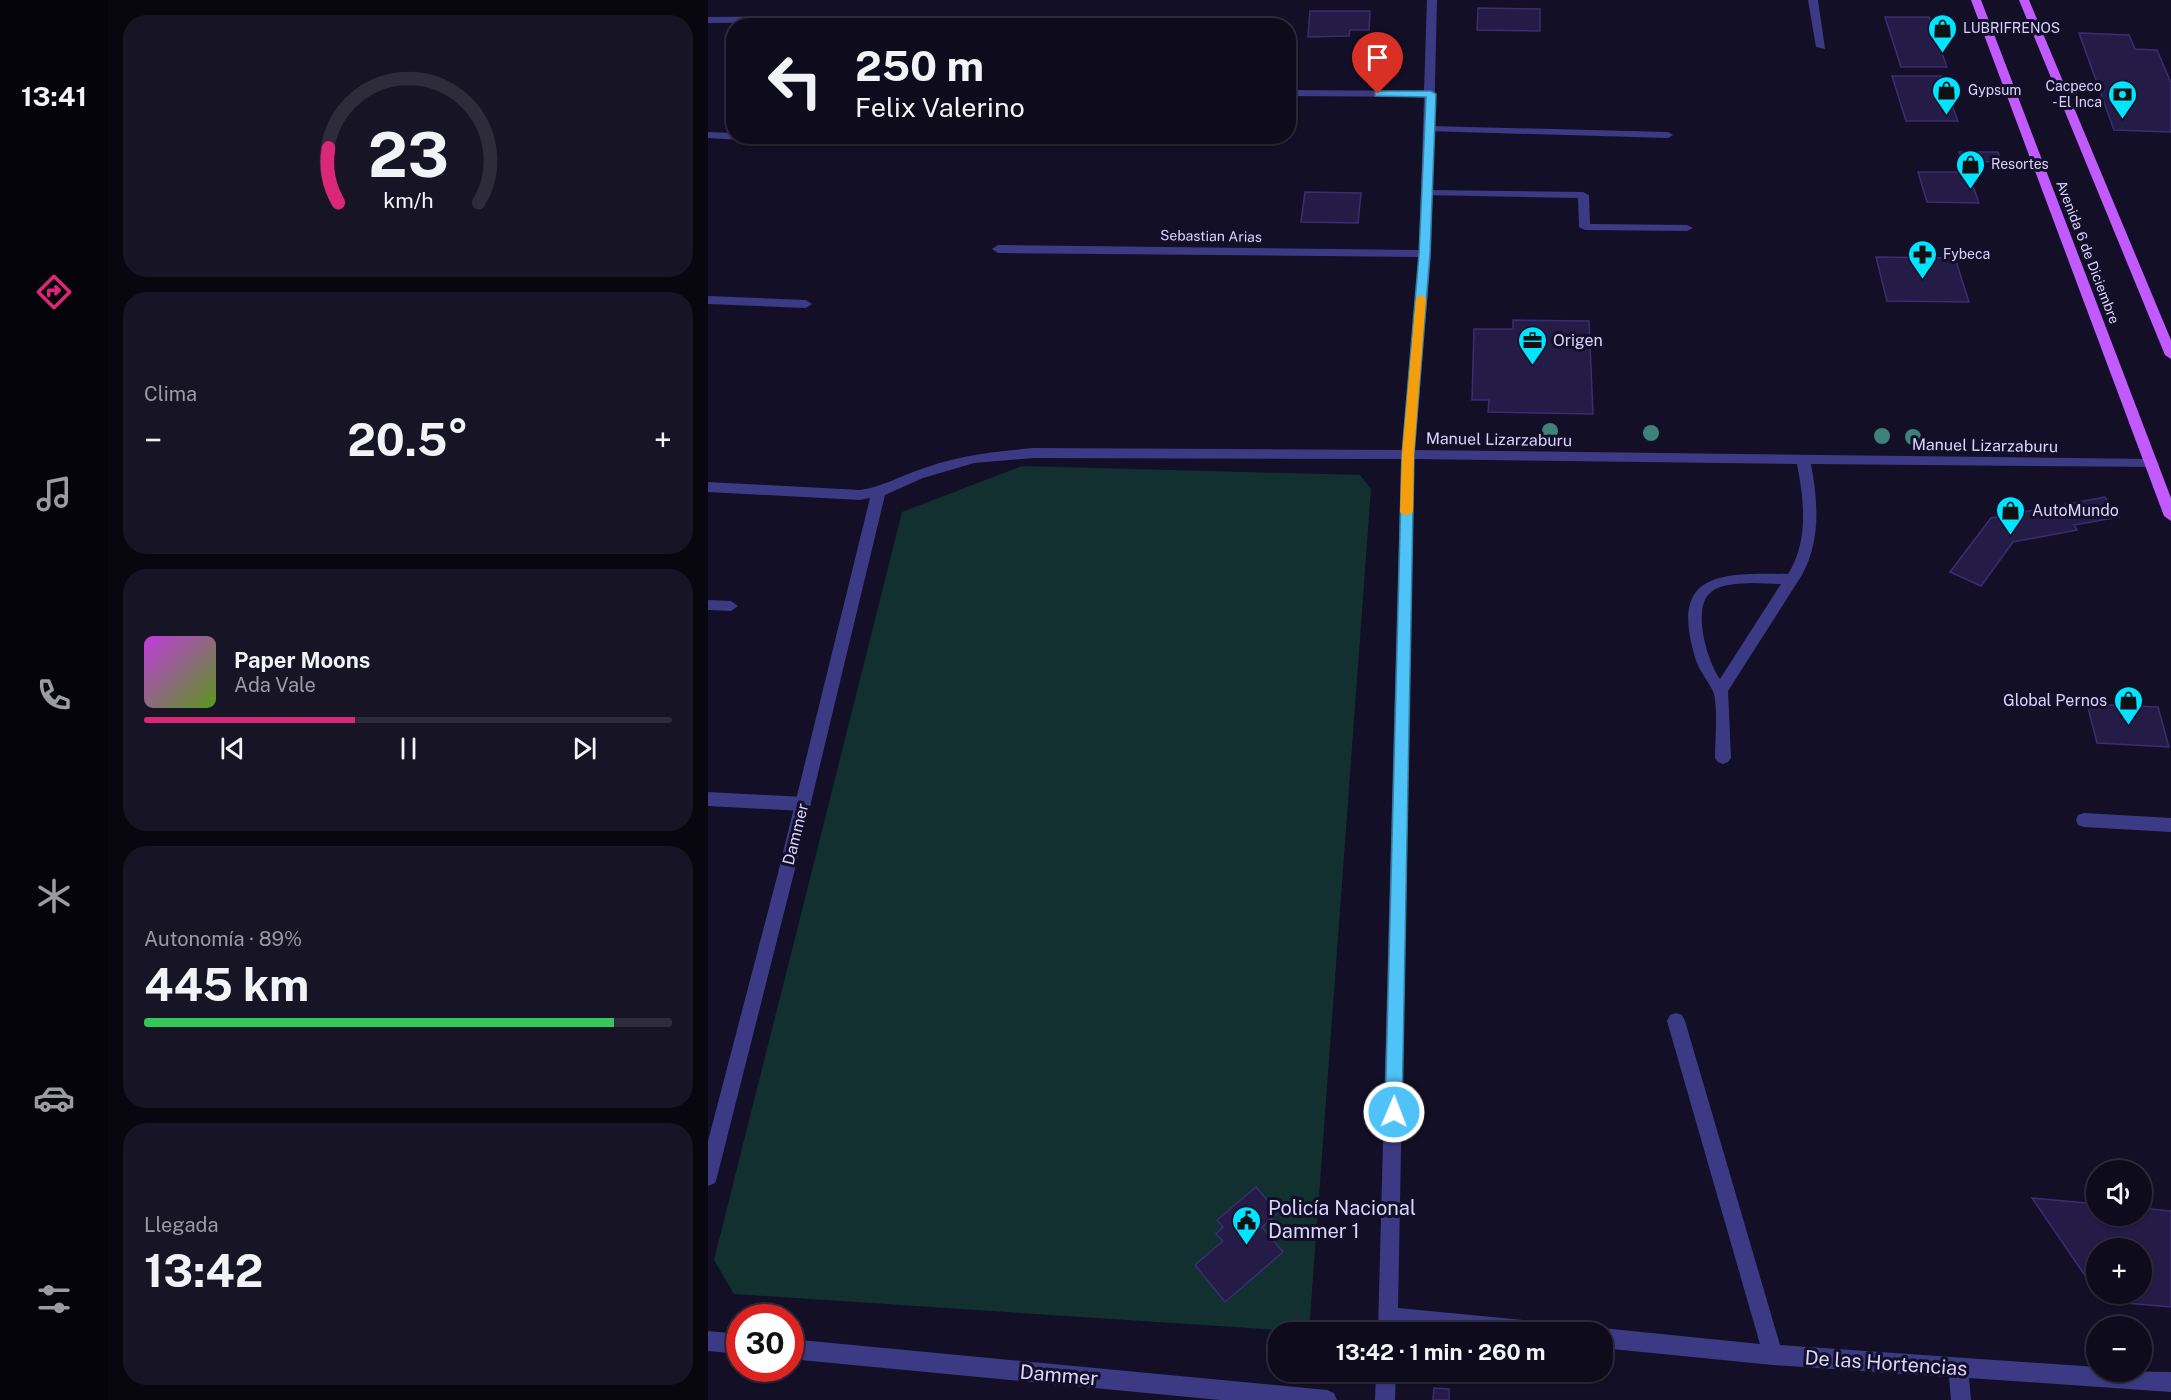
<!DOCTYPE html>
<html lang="es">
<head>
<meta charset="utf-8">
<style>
	body { margin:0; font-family:"Public Sans",sans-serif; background:#171425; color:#f1f3f6; height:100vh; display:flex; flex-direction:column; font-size:22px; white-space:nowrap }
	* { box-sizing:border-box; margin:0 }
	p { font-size:20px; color:#9b9ba3 }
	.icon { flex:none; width:33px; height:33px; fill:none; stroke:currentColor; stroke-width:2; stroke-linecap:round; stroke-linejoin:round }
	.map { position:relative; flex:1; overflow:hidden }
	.panel { display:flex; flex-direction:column; gap:15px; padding:15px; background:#08060f; width:600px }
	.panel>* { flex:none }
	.top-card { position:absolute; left:18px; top:18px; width:570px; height:126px; border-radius:24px; box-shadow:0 2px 4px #0004,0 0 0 2px #2e2b3b; background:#0e0b1c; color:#f1f3f6; overflow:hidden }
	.buttons { position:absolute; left:1378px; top:1160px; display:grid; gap:12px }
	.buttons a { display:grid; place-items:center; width:66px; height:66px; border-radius:50%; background:#0e0b1c; box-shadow:0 2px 4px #0004,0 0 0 2px #2e2b3b; font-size:30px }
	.speed { position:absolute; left:18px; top:1304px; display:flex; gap:12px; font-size:30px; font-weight:700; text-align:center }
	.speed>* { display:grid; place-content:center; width:78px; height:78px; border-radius:50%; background:#0e0b1c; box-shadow:0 2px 4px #0004,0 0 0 2px #2e2b3b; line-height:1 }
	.speed .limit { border:9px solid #d22; background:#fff; color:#111 }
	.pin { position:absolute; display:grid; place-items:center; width:51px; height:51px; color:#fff; margin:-62px -26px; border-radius:50% 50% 50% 0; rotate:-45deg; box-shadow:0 0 6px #0007 }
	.pin .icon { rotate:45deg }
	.me { position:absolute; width:66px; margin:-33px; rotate:1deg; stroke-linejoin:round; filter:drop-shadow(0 0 4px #0008) }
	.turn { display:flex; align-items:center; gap:21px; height:126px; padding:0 30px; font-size:27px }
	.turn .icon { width:78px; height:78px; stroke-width:2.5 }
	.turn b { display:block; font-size:42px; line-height:51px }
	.big { font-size:45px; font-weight:700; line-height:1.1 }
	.panel .tile { flex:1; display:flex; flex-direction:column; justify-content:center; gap:9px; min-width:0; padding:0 21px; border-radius:24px; background:#171425 }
	.panel .dial { align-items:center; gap:0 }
	.dial svg { height:156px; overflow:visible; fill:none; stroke:#2e2b3b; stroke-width:7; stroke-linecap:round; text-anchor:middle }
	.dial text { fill:#f1f3f6; stroke:none }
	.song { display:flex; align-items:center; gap:18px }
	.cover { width:72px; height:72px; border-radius:9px; background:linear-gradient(135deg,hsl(290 70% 55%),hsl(90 70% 35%)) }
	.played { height:6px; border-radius:3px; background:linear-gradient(90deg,#db2777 40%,#2e2b3b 40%) }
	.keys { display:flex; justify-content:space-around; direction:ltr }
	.heat { display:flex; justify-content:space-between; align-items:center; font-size:33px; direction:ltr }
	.charge { height:9px; border-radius:4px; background:linear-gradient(90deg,#34c759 89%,#2e2b3b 0) }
	.trip { position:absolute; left:560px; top:1322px; width:345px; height:60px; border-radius:24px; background:#0e0b1c; box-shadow:0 2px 4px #0004,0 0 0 2px #2e2b3b; font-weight:700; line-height:60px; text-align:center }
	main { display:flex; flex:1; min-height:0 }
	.tab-bar { display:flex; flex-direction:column; width:108px; justify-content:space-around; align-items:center; background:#06040b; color:#9b9ba3 }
	.tab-bar .icon { width:42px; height:42px }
	.tab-bar .selected { color:#db2777 }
	.tab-bar b { font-size:27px; color:#f1f3f6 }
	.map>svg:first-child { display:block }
</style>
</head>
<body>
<main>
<nav class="tab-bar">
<b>13:41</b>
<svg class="icon selected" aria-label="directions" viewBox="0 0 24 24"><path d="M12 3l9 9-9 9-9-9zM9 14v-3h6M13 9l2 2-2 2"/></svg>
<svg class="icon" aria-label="music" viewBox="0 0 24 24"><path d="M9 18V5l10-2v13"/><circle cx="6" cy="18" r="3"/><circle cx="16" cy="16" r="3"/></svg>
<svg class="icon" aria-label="phone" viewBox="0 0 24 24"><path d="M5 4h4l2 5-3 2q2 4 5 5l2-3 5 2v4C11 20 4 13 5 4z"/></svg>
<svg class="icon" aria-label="climate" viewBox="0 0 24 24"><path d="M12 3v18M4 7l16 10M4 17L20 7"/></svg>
<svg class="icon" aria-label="car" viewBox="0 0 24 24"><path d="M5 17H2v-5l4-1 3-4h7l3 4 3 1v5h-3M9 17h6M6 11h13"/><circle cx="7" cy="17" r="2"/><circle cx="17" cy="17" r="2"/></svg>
<svg class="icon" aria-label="filters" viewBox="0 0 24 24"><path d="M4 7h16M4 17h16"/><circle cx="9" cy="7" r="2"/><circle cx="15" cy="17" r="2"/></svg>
</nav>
<section class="panel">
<div class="tile dial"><svg viewBox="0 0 100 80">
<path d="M14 69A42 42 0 1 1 86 69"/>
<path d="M14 69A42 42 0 0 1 9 41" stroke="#db2777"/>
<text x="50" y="56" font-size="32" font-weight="700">23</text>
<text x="50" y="72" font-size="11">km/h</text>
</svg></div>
<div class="tile"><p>Clima</p>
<div class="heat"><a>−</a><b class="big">20.5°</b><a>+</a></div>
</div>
<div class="tile">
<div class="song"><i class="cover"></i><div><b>Paper Moons</b><p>Ada Vale</p></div></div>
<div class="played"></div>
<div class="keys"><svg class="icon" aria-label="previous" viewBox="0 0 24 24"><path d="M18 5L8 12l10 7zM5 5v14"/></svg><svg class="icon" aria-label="pause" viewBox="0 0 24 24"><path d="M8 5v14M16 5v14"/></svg><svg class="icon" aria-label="next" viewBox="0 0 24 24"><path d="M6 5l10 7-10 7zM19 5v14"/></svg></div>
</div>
<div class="tile"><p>Autonomía · 89%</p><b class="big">445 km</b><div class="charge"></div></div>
<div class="tile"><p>Llegada</p><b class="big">13:42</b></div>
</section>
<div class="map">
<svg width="1463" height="1400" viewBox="0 0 1463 1400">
	<rect width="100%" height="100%" fill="#130f26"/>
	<path fill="#12302f" d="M314,466l338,9 11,14 -62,843 -575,-38 -20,-34 188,-748z"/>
	<g fill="#241b47" stroke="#3b2d73" stroke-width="1.5">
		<path d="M770,8l62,1v22l-63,-1z"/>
		<path d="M602,11h60l-1,19h-19l-1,6 -41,1z"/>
		<path d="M1177,17h44l18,50h-46z"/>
		<path d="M1371,33l50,2 6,14 22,1 14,33v49l-57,-2z"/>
		<path d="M1184,76h49l17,45h-52z"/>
		<path d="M1251,152h39l3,10 -40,-1z"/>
		<path d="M1210,172h50l11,31 -52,-1z"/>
		<path d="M597,192l56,1 -3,30 -57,-1z"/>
		<path d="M1168,257l79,1 14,44 -82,-1z"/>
		<path d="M805,320l76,1 4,93 -105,-2 1,-12h-17l2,-71h39z"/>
		<path d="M1397,497l14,20 -45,8 3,5 -64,12 -32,44 -31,-14 41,-54z"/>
		<path d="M1379,704l71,3 11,40 -72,-4z"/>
		<path d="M548,1187l22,26 -16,14 21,25 -58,50 -30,-37 28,-24 -7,-7 7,-7 -6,-7z"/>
		<path d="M1324,1198l65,6v11h45v-7l29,3v96l-68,-6 -6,-8h45v-45h-45v45z"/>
		<path d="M726,1388l15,1v11h-16z"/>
	</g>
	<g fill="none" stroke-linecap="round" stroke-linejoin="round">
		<g fill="#3d3a85" fill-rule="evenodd">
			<path d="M1100,0h10l7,49 -9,-2z"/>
			<path d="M0,17l112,-1 5,3 -5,3 -112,1z"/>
			<path d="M722,126l238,6 5,3 -5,3 -242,-7 -1,-2z"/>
			<path d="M0,132l26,1v3h44l2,3 -5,3 -67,-4z"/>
			<path d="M719,190l156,2 6,3 1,29 97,1 6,3 -6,3 -102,-1 -6,-3 -1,-29 -155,-3 -2,-2z"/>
			<path d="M0,792l95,5 6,2 2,5 -2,5 -6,2 -95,-5z"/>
			<path d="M1376,813l87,5v14l-87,-5 -6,-2 -2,-5 2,-5z"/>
		</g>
		<g fill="#3d3a85" fill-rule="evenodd">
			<path d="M719,0h10l-6,254 -16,196 737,9 5,2 2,3 -2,3 -346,-3c7,38 10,76 -9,111l-74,116 3,67 -3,4 -5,2 -5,-2 -3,-4c0,-20 3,-45 -1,-64 -2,-8 -16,-24 -19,-37 -26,-86 27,-84 93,-83 21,-33 16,-74 9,-110l-383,-5 -16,849 145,14 7,3 3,7h-111l-44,-4v4h-20l23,-873 -368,-1 -59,5 -51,15 -38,17 -92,382 -76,300 -2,6 -7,3v-45l69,-264 93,-379 -10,2 -152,-8v-10l152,8c20,-3 35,-11 53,-18 41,-16 77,-20 120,-24l369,2 17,-193 -421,-4 -6,-4 6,-4 421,5 5,-153 -136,-1v-6l136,1zM1044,583l29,1 -61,95c-12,-16 -27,-66 -12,-84 11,-12 30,-11 44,-12z"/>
			<path d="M0,296l98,4 6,4 -6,4 -98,-4z"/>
			<path d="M0,600l23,1 7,5 -7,5 -23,-1z"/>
			<path d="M968,1013l6,2 3,6 95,324 317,22v4l74,1v20l-202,-14 2,22h-20l-2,-23 -176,-12 -171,-17v-16h-7l7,-4 158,16 -93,-323 3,-6z"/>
			<path d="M0,1331l32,3v20l-32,-3z"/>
			<path d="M82,1339l537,51 7,3 3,7h-117l-430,-41z"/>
			<path d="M668,1371h20l-1,29h-20z"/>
		</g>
		<g fill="#c25bff" fill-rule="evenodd">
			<path d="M1263,0h10l190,498v23l-7,-5z"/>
			<path d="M1311,0h10l142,340v19l-6,-4z"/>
		</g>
	</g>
	<g fill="#3d827b">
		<circle cx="842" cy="431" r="8"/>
		<circle cx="943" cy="433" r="8"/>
		<circle cx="1174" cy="436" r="8"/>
		<circle cx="1205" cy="437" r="8"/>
	</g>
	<path fill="#4fc3f7" stroke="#337fa1" stroke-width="1.5" d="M670,91h53l5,3 -6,160 -16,200 -12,658 -3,5 -5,3 -6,-3 -3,-5 17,-658 17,-200 7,-157 -51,-1v-4z"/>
	<path fill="#f59e0b" d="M713,295l5,3 -12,156 -1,58 -7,4 -6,-4 2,-58 14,-156z"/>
	<defs>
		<symbol id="shop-pin" viewBox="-11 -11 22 30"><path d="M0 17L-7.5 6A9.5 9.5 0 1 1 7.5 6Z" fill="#00e5ff" stroke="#130f26"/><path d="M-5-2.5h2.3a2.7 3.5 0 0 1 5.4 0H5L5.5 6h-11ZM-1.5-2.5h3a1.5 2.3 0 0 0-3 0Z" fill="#111"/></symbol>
		<symbol id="bank-pin" viewBox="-11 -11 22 30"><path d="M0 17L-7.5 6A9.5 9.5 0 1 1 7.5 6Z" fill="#00e5ff" stroke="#130f26"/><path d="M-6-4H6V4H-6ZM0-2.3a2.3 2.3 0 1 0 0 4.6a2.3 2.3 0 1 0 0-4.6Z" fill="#111"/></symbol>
		<symbol id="pharmacy-pin" viewBox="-11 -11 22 30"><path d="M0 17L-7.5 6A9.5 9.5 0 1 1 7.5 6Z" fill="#00e5ff" stroke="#130f26"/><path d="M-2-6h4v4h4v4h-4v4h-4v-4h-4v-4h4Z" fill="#111"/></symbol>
		<symbol id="office-pin" viewBox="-11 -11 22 30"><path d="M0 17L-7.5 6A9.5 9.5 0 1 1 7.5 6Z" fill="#00e5ff" stroke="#130f26"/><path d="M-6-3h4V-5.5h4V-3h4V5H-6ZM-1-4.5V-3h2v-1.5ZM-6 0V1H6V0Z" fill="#111"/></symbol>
		<symbol id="civic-pin" viewBox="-11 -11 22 30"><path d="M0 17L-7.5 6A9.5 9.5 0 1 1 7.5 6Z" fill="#00e5ff" stroke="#130f26"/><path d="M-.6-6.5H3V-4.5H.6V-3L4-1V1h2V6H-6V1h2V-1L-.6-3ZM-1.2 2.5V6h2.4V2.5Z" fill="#111"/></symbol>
	</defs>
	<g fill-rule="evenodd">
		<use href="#shop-pin" x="1218" y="12" width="33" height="45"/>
		<use href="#shop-pin" x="1222" y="74" width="33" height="45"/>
		<use href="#bank-pin" x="1398" y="78" width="33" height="45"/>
		<use href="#shop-pin" x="1246" y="148" width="33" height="45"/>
		<use href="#pharmacy-pin" x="1198" y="238" width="33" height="45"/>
		<use href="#office-pin" x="808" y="324" width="33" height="45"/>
		<use href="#shop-pin" x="1286" y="494" width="33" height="45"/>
		<use href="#shop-pin" x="1404" y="684" width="33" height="45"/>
		<use href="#civic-pin" x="522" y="1204" width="33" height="45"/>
	</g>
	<g text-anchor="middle" stroke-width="6" stroke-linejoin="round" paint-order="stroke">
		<g font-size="14" fill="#d9d4ff" stroke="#130f26" text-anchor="start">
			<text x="1255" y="33">LUBRIFRENOS</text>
			<text x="1394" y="91" text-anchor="end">Cacpeco<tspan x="1394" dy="16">- El Inca</tspan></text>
			<text x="1260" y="95">Gypsum</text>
			<text x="1283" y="169">Resortes</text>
			<text x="1235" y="259">Fybeca</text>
		</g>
		<g font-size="14" fill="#d9d4ff" stroke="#130f26">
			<text transform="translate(503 236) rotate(1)" y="5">Sebastian Arias</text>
			<text transform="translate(1380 252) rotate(69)" y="5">Avenida 6 de Diciembre</text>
		</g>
		<g font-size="16" fill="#d9d4ff" stroke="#130f26" text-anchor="start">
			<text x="845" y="346">Origen</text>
			<text x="1324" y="516">AutoMundo</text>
			<text x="1399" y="706" text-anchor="end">Global Pernos</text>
		</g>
		<g font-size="16" fill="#d9d4ff" stroke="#130f26">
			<text transform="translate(791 439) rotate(1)" y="6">Manuel Lizarzaburu</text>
			<text transform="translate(1277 445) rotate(1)" y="6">Manuel Lizarzaburu</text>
			<text transform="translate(87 834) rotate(-76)" y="6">Dammer</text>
		</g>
		<g font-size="20" fill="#d9d4ff" stroke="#130f26" text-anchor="start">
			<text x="560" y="1215">Policía Nacional<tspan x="560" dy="23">Dammer 1</tspan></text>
		</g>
		<g font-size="20" fill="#d9d4ff" stroke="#130f26">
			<text transform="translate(1178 1363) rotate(4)" y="7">De las Hortencias</text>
			<text transform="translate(351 1375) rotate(5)" y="7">Dammer</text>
		</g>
	</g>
</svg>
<div class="buttons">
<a><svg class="icon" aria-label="sound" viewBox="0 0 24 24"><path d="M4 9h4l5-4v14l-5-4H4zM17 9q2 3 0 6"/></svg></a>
<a>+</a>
<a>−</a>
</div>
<div class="speed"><div class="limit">30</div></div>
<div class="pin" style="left:670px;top:94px;background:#d93025"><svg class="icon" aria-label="arrive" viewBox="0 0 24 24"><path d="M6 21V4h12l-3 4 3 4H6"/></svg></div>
<svg class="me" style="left:686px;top:1112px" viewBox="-20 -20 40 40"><circle r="17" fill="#4fc3f7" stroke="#fff" stroke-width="3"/><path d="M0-11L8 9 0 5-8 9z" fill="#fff"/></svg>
<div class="trip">13:42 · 1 min · 260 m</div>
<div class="top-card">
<div class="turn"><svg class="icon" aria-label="left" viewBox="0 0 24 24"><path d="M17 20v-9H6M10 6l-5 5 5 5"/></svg><div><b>250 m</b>Felix Valerino</div></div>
</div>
</div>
</main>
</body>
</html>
